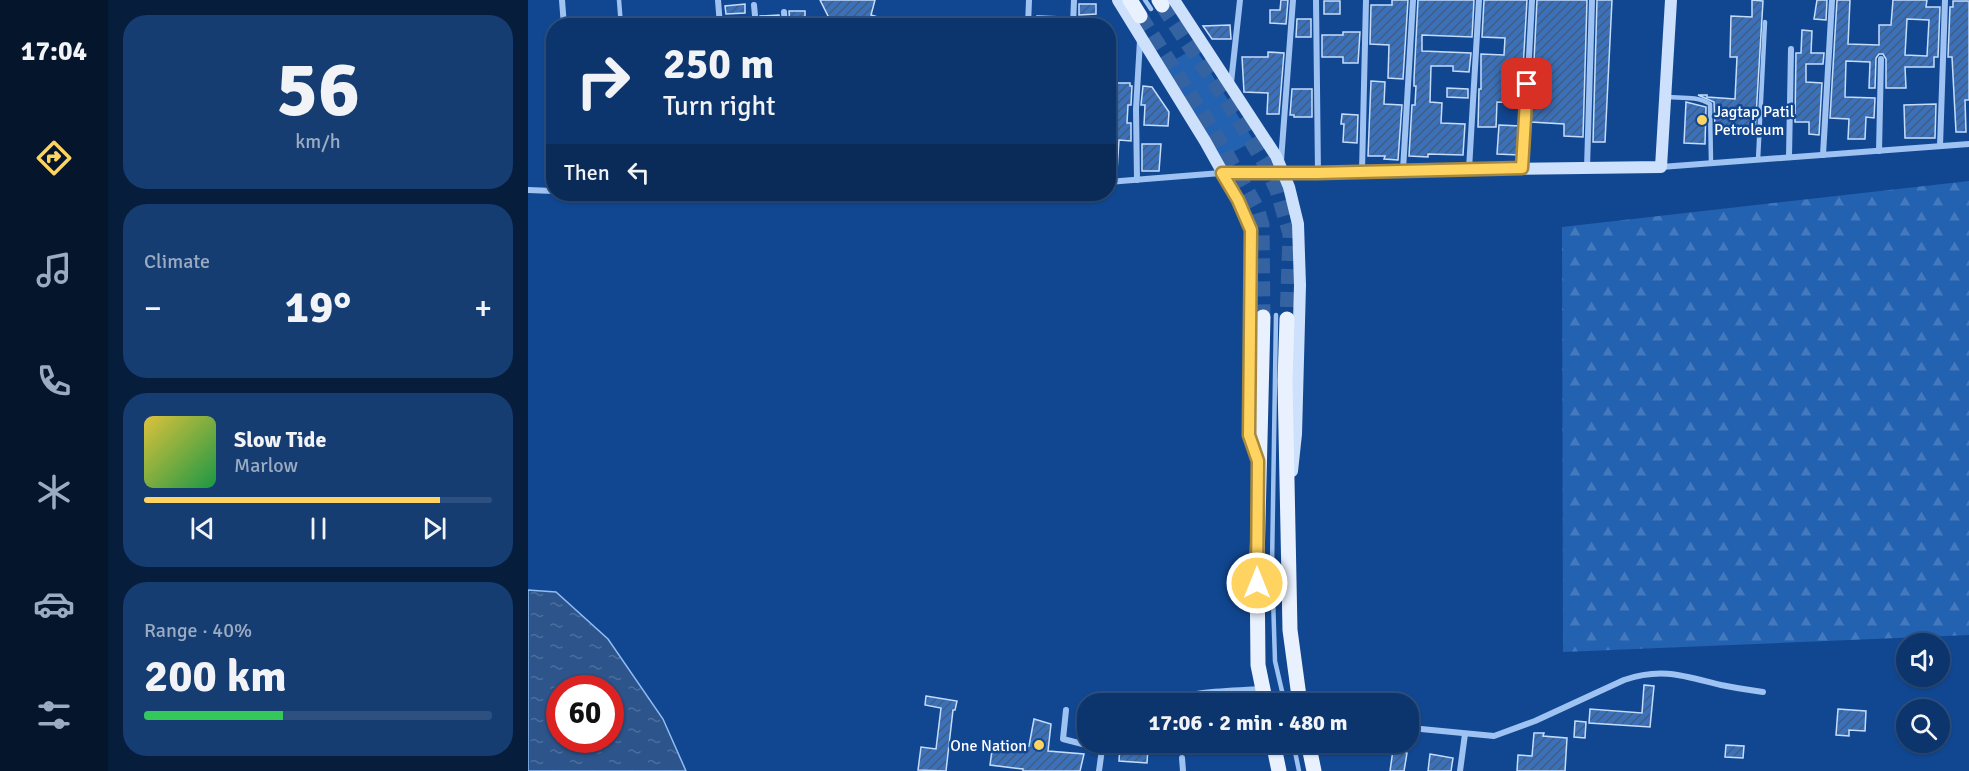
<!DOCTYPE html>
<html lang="en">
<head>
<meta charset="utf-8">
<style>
	body { margin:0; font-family:Signika,sans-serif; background:#163d72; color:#f1f3f6; height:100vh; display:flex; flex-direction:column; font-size:22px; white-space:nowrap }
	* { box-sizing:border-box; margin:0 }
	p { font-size:20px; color:#9aabc2 }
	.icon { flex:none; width:33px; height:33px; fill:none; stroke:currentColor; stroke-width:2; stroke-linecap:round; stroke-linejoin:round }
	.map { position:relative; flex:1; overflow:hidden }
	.sheet { display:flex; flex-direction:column; gap:15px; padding:15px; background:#071d3c; width:420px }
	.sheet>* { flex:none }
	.guide { position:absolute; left:18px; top:18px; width:570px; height:183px; border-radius:24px; box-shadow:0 2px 4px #0004,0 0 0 2px #2d5080; background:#0d356d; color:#f1f3f6; overflow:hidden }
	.tools { position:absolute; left:1368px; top:633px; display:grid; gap:12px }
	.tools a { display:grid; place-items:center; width:54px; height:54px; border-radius:50%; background:#0d356d; box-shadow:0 2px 4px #0004,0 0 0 2px #2d5080; font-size:30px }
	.speed { position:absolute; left:18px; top:675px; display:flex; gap:12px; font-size:30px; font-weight:700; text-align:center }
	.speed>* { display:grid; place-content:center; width:78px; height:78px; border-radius:50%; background:#0d356d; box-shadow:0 2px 4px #0004,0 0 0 2px #2d5080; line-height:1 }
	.speed .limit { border:9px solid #d22; background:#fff; color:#111 }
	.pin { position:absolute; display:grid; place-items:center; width:51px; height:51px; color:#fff; margin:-26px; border-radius:12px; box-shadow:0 3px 9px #0006 }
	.me { position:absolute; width:66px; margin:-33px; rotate:0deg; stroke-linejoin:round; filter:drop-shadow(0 0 4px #0008) }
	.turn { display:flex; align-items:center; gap:21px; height:126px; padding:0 18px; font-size:27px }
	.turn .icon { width:78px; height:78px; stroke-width:2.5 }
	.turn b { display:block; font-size:42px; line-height:51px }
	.then { display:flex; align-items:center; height:57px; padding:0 18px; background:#0003; gap:12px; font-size:22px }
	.big { font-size:45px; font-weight:800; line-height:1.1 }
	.sheet .widget { flex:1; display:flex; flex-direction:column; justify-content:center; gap:9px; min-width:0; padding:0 21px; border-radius:24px; background:#163d72 }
	.sheet .dial { align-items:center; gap:0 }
	.dial b { font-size:78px; line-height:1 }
	.song { display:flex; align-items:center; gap:18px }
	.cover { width:72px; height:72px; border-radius:9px; background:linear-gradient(135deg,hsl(50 70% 55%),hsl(140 70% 35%)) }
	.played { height:6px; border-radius:3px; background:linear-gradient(90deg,#ffd35f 85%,#2d5080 85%) }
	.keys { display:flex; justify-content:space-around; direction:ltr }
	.heat { display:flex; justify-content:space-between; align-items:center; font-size:33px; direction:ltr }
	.charge { height:9px; border-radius:4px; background:linear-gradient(90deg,#34c759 40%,#2d5080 0) }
	.trip { position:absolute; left:549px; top:693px; width:342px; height:60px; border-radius:24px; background:#0d356d; box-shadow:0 2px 4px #0004,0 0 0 2px #2d5080; font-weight:800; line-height:60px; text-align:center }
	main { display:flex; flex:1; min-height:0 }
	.tabs { display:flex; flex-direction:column; width:108px; justify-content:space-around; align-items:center; background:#05152c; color:#9aabc2 }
	.tabs .icon { width:42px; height:42px }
	.tabs .active { color:#ffd35f }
	.tabs b { font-size:27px; color:#f1f3f6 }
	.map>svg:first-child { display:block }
</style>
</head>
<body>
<main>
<nav class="tabs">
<b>17:04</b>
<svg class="icon active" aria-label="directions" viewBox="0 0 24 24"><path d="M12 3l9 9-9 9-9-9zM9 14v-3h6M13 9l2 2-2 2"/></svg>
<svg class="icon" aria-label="music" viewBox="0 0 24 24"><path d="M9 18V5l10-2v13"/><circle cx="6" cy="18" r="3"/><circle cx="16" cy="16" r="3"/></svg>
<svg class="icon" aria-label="phone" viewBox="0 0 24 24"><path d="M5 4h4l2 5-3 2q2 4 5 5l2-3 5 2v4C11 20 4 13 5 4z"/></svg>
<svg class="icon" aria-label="climate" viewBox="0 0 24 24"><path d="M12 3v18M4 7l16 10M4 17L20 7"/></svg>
<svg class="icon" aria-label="car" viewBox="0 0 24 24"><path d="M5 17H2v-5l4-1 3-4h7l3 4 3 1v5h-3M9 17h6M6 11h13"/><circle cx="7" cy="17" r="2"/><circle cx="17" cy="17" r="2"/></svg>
<svg class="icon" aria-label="filters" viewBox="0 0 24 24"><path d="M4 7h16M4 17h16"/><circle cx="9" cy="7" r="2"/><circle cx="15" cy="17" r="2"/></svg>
</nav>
<section class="sheet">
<div class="widget dial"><b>56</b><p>km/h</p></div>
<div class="widget"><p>Climate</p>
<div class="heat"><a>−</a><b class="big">19°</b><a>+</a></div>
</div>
<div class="widget">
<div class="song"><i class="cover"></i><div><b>Slow Tide</b><p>Marlow</p></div></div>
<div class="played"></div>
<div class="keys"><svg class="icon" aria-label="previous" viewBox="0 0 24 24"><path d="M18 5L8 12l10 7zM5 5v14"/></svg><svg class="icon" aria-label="pause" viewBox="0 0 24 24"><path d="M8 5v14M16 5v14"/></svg><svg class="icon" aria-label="next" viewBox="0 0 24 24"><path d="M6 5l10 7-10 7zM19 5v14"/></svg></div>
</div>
<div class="widget"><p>Range · 40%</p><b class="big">200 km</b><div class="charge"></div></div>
</section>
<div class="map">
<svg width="1441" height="771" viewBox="0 0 1441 771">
	<defs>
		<pattern id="forest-firs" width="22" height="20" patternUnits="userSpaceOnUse" patternTransform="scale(1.5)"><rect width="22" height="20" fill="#2361b1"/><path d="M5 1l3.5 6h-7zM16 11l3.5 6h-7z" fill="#4479bd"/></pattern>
		<pattern id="water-ripples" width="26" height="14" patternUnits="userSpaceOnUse" patternTransform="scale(1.5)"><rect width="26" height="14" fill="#2d558c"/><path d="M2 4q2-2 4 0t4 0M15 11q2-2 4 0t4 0" fill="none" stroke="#4c6e9d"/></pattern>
		<pattern id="building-hatch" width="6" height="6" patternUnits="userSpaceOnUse" patternTransform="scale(1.5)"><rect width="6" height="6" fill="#3a71ba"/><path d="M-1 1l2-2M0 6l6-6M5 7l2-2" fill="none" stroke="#445d7e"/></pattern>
	</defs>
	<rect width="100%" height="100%" fill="#114791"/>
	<path fill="url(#forest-firs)" d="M1441,181v454l-406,17 -1,-425z"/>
	<path fill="#2361b1" d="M667,48l59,93 -38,20 -54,-94z"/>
	<path fill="url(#water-ripples)" stroke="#8fbdf6" stroke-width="1.5" fill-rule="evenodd" d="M0,590l28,2 52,47 55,80 23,52h-158zM32,688h50v52h-50z"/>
	<g fill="url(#building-hatch)" stroke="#c5ddfd" stroke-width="1.5" fill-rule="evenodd">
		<path d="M292,0h55l-4,15 7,2 -2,9h-62l15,-8z"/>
		<path d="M753,0h7l-2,24 -16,-1v-13h10z"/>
		<path d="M864,0h16l-5,79 -15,-1 1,-33 -19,-1 1,-39h21z"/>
		<path d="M890,0h56l-2,37 -50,-2v16l49,2 -2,19 -16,-1v-5h-22l-1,36 12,1 -1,20 24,1 -2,31 -35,-1v3l-19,-1 3,-51h3l1,-19h-2v-7z"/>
		<path d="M956,0h43l-6,103 -24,-1 -1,25h-18l1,-38h2v-35l23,1 1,-17 -23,-1z"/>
		<path d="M1009,0h50l-4,137 -19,-1v-12l-33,-2z"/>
		<path d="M1069,0h15l-7,142h-12z"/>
		<path d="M1224,0l11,1 -8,132 -22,-1 1,-4 -19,-1 -1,-25 -16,-7h9v2l28,2 2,-42h-7l1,-41 21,1z"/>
		<path d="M1289,0h10l-1,20 -12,-1z"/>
		<path d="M1309,0h13l-2,44 31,1v-20h12l2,-25h34l-1,7h14l-2,50h-4v10h-29l1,21h-20v-29l-3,-5h-4l-3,4 -1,30h-6l1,-26 -24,-1 -1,36 30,1 -1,20 -8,-1 -1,22h-17l1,-20 -19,-1zM1379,19l22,1 -2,36 -22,-1z"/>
		<rect x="796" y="1" width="16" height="13"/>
		<path d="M1425,1h16v99h-4l1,32h-10l-4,-75h-4l2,-50h3z"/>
		<path d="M217,4v9l-19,1 -1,-8z"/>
		<path d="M551,4h17v10l-17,1z"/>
		<path d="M261,11h16v15h-15z"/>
		<path d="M251,15l1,11h-19l-1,-10z"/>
		<path d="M509,16l26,1v9h-26z"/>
		<path d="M769,19h14v18h-15z"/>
		<path d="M702,25l1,14h-19l-9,-13z"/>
		<path d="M1274,30l10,1 -1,22h13l-1,11h-17v18l16,1 -3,52 -10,-1v-12h-14l1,-69h5z"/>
		<path d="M815,32h17l-2,31h-15v-6h-21v-22h21z"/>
		<path d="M740,52l16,1 -5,61h-12l1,-21 -24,-1 -2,-35h26z"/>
		<path d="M580,59h9l-1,24h14v3h2l-1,19h-3l-1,18h4v18l-12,-1 -2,31h-9z"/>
		<path d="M843,81l14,1 -1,22 18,1 -4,55 -14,-1 1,-3h-17z"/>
		<path d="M615,86l9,1 17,25 -1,14 -24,-1 1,-20h-4z"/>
		<path d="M919,88l21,1v9l-21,-1z"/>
		<path d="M764,89h20v28h-18v-2h-4z"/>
		<path d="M1158,102l20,5 -1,37 -21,-1z"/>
		<path d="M1408,104l-1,34h-30l-1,-33z"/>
		<path d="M814,114l16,1 -1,28 -14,-1 1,-18h-3z"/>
		<path d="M971,125l21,1 -1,29 -22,-1z"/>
		<path d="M614,144h19l-2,27h-17z"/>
		<path d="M1116,685l10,1 -4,41 -61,-4 1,-14 52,4z"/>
		<path d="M398,696l31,5 -2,9h-2l-7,61 -28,-1 3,-23 15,2 5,-41 -16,-3z"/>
		<path d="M1310,709l28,2 -1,20 -16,-1v6l-13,-1z"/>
		<path d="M506,719l17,5 -3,27 36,3 -4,17h-57v-2l-33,-4 3,-22 36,3z"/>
		<path d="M1047,721l11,1 -1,16 -11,-1z"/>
		<path d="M1006,733h10l-1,3 24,2 -2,33h-48l1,-16 14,1z"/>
		<path d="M592,745l28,3 -1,15 -28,-2z"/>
		<path d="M1198,745l18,1 -1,12 -18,-1z"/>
		<path d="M865,750l14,3 -3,18h-14z"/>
		<path d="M902,754l23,4 -2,13h-23z"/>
	</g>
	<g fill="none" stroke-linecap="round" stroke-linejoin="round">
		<g stroke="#3563a2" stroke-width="15" stroke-dasharray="15 8" stroke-linecap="butt">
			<path d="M634,5l73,109 28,47 14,29 13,44 -3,85"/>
			<path d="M612,16l75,117 42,75 5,17 1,92"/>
		</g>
		<g stroke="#9ec3f2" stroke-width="4.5">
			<path d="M91,0l2,26"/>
			<path d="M617,0l6,9"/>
			<path d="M1140,97c13,1 30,-1 42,7l1,59"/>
			<path d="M1230,160l7,-138"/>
			<path d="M748,315l-4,251 3,95 10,43"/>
			<path d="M765,742l6,29"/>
		</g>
		<g stroke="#9ec3f2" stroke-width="6">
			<path d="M34,0l2,26"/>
			<path d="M190,0l2,26"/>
			<path d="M788,0l2,173"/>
			<path d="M226,5l2,21"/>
			<path d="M256,12l1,14"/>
			<path d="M500,26l1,-26"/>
			<path d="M545,26l1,-26"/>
			<path d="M703,83l9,-83"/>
			<path d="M1412,146l5,-146"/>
			<path d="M1351,151l2,-92"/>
			<path d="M1295,155l9,-155"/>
			<path d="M1261,157l2,-108"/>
			<path d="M753,161l12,-161"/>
			<path d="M1133,167l308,-23"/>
			<path d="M1059,168l5,-168"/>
			<path d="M941,169l10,-169"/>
			<path d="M995,169l9,-169"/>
			<path d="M875,170l10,-170"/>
			<path d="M834,171l4,-171"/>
			<path d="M609,180l-1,-71 4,-69"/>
			<path d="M580,182l113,-9"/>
			<path d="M0,190l26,1"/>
			<path d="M115,194l98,2 94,-2"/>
			<path d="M628,704c34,-13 70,-13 106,-15"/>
			<path d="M538,710l-3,29 39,10 -3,22"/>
			<path d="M880,725l13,4 73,7 41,-15 89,-41c38,-13 60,-4 97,5 14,3 28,5 42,7"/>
			<path d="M654,758l1,13"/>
			<path d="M932,771l5,-37"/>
		</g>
		<g stroke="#cde0fc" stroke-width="12">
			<path d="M590,0l87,141 33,59 13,30 -2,205 8,24"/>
			<path d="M646,0l102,156 13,31 9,37 2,61 -4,149 -4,37"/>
			<path d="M694,173h96l44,-2 299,-4 10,-167"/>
		</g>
		<g stroke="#e9f1ff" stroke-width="15">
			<path d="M602,0l10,16"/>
			<path d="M631,0l3,5"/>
			<path d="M735,317l-6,245 1,103 8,39"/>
			<path d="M759,319l-2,62 5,249 10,74"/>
			<path d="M745,742l6,29"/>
			<path d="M780,742l6,29"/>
		</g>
	</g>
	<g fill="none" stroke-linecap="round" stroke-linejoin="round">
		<defs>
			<path id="route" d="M729,583l1,-122 -9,-26 2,-205 -13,-30 -16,-27h95l205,-5 5,-84"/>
		</defs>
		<use href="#route" stroke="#a6893e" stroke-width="15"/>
		<use href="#route" stroke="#ffd35f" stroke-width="10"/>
	</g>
	<g fill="#ffd35f" stroke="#114791" stroke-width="2">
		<circle cx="1174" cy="120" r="6"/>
		<circle cx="511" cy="745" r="6"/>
	</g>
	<g text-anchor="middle" stroke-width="5" stroke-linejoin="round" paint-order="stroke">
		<g font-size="16" fill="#fff" stroke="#114791" text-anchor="start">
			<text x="1186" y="117">Jagtap Patil<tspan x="1186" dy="18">Petroleum</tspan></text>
			<text x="499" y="751" text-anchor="end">One Nation</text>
		</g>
	</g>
</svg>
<div class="tools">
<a><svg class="icon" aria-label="sound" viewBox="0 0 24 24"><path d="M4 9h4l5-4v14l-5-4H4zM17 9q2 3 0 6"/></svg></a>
<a><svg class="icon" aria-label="search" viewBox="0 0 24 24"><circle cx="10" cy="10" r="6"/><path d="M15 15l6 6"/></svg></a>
</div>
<div class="speed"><div class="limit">60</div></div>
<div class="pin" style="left:999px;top:84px;background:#d93025"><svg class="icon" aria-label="arrive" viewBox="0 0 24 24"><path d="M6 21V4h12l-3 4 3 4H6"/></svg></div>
<svg class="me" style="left:729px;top:583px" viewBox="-20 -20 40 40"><circle r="17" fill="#ffd35f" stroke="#fff" stroke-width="3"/><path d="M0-11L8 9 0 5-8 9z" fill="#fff"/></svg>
<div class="trip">17:06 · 2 min · 480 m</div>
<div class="guide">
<div class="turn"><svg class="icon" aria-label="right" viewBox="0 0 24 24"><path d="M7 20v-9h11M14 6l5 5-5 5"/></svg><div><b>250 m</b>Turn right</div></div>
<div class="then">Then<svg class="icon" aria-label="left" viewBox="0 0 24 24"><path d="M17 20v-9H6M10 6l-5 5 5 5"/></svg></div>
</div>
</div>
</main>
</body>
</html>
